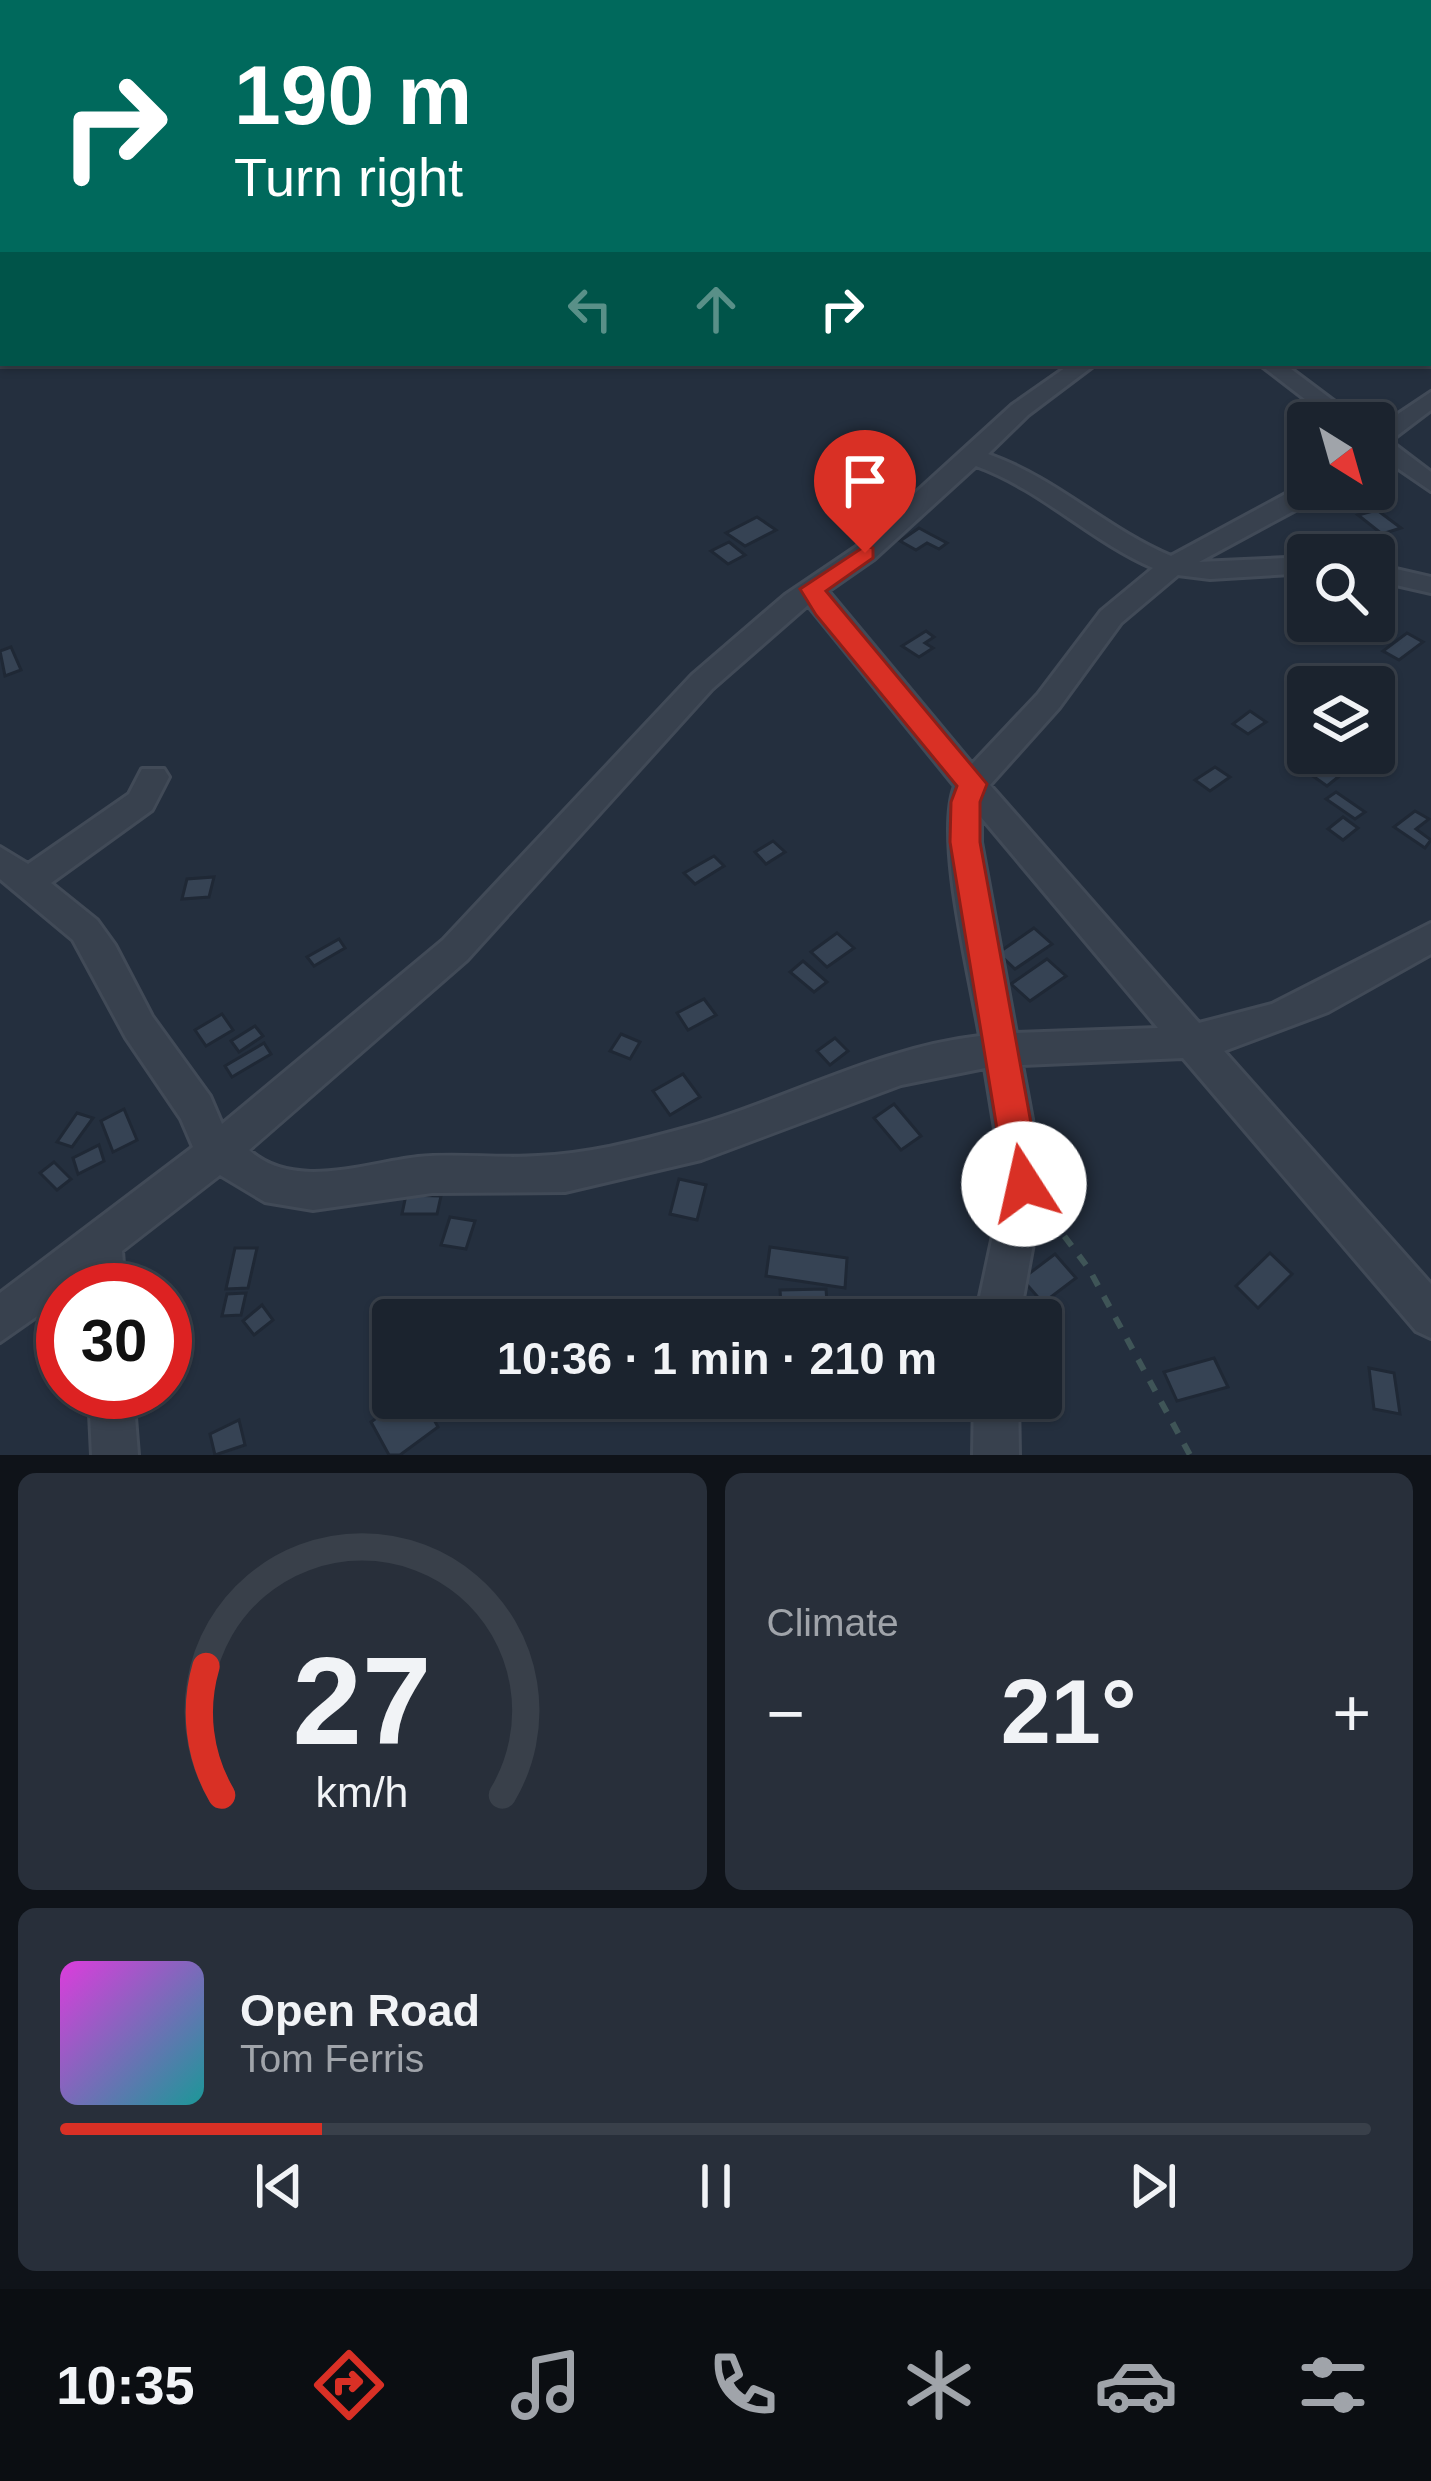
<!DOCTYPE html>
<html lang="en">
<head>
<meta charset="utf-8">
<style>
	body { margin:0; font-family:Arial,sans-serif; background:#282f3a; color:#f1f3f6; height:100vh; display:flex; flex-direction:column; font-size:45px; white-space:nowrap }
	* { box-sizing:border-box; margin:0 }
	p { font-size:39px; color:#a0a4aa }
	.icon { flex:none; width:66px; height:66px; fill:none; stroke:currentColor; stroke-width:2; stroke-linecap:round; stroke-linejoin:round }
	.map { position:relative; height:1455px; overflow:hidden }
	.details { display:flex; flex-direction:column; gap:18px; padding:18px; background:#0f1319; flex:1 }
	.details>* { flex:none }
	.banner { position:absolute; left:0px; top:0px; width:1431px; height:366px; box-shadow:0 3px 9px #0004,0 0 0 3px #39404a; background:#00695c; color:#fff; overflow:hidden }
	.needle { width:78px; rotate:143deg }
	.tools { position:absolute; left:1287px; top:402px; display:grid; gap:24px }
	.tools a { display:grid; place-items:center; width:108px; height:108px; border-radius:12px; background:#1b232e; box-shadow:0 3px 9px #0004,0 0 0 3px #39404a; font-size:60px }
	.speed { position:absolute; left:36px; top:1263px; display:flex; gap:24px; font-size:60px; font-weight:700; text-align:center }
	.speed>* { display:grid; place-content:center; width:156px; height:156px; border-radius:50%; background:#1b232e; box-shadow:0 3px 9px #0004,0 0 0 3px #39404a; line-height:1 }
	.speed .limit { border:18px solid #d22; background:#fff; color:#111 }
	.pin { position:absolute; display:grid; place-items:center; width:102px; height:102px; color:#fff; margin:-123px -51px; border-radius:50% 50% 50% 0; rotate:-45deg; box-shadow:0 0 12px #0007 }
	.pin .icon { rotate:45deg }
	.me { position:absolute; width:132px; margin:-66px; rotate:350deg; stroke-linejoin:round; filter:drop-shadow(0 0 9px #0008) }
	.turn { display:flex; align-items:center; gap:42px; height:252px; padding:0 36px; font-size:54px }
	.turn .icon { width:156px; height:156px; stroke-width:2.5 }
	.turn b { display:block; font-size:84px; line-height:102px }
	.lanes { display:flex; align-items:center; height:114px; padding:0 36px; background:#0003; justify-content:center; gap:60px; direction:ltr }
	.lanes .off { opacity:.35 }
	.big { font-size:90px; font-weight:800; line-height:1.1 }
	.details .tile { flex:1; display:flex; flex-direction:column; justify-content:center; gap:18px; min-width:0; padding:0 42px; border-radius:18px; background:#282f3a }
	.details .dial { align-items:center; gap:0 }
	.dial svg { height:312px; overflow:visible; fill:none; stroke:#39404a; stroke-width:7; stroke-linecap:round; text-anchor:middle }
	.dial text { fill:#f1f3f6; stroke:none }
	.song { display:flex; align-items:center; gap:36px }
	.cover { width:144px; height:144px; border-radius:18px; background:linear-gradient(135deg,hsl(300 70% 55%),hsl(180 70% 35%)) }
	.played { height:12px; border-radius:6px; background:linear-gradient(90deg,#d93025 20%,#39404a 20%) }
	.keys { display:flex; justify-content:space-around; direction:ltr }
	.heat { display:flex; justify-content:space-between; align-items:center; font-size:66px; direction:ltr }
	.details .tiles { flex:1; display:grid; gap:18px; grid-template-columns:1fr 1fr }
	.tile:last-child { grid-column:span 2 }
	.trip { position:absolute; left:372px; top:1299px; width:690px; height:120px; border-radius:12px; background:#1b232e; box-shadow:0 3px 9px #0004,0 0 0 3px #39404a; font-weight:800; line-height:120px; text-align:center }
	.menu { display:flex; height:192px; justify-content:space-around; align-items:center; background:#0b0e12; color:#a0a4aa }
	.menu .icon { width:84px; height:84px }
	.menu .selected { color:#d93025 }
	.menu b { font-size:54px; color:#f1f3f6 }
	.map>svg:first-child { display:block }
</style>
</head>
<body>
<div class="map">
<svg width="1431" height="1455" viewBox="0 0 1431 1455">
	<rect width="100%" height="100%" fill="#242f3e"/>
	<g fill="#364354" stroke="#1f2835" stroke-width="3">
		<path d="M1377,510l24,18 -19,6 -24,-19z"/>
		<path d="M757,517l19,13 -31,16 -19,-13z"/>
		<path d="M919,528l11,6 17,9 -8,6 -12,-6 -11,7 -16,-9z"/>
		<path d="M729,542l16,13 -17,9 -17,-13z"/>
		<path d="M926,631l8,6 -9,6 8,5 -14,9 -17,-11z"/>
		<path d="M1407,633l16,9 -24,18 -16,-9z"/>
		<path d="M11,647l10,23 -16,6 -5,-25z"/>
		<path d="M1250,711l16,11 -18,12 -15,-10z"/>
		<path d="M1337,754l16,11 -26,21 -17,-12z"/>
		<path d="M1215,767l15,10 -20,14 -15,-11z"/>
		<path d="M1336,792l29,20 -10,7 -29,-20z"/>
		<path d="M1415,811l14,8 -13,10 15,11 -6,8 -31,-21z"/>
		<path d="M1343,817l15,11 -15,12 -15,-11z"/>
		<path d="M773,841l12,11 -19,12 -11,-12z"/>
		<path d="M714,856l10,10 -29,18 -11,-11z"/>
		<path d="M214,877l-5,20 -27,2 5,-20z"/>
		<path d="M1034,928l18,16 -37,25 -17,-16z"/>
		<path d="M837,933l17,15 -27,19 -16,-15z"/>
		<path d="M339,939l6,9 -31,18 -7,-9z"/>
		<path d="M1047,959l19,17 -36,25 -19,-17z"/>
		<path d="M803,961l24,21 -13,10 -24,-20z"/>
		<path d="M704,999l12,16 -28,15 -11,-17z"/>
		<path d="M222,1014l11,16 -27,16 -11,-16z"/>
		<path d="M255,1026l8,10 -24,16 -8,-11z"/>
		<path d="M621,1034l19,8 -10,17 -20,-8z"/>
		<path d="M835,1038l13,13 -18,14 -13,-14z"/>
		<path d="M264,1043l7,11 -39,23 -7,-11z"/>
		<path d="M683,1074l17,23 -30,18 -17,-24z"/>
		<path d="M894,1104l27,32 -20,14 -27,-32z"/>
		<path d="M124,1109l13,31 -24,12 -12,-31z"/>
		<path d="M77,1113l16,5 -21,29 -15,-5z"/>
		<path d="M99,1145l5,16 -26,13 -5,-16z"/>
		<path d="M54,1162l17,17 -14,11 -17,-17z"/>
		<path d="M679,1179l27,6 -9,35 -27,-6z"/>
		<path d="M406,1195l35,1 -4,18h-35z"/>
		<path d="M450,1217l25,4 -9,28 -25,-4z"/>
		<path d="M770,1247l77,11 -2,30 -79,-12z"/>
		<path d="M235,1248h22l-9,40 -22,1z"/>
		<path d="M1270,1253l22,21 -34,34 -22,-22z"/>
		<path d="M1055,1254l21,24 -33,25 -21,-24z"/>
		<path d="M826,1289l2,27 -46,2 -2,-28z"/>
		<path d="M246,1293l-5,22 -19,1 5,-22z"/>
		<path d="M620,1299l53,21h-62z"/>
		<path d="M262,1305l11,15 -19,15 -11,-14z"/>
		<path d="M183,1308l-15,68h-3v-67z"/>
		<path d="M1214,1358l14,29 -51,14 -13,-29z"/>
		<path d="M1369,1368l25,5 6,41 -26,-5z"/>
		<path d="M404,1398h18l16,29 -38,28h-11l-18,-33z"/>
		<path d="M239,1420l6,25 -30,10 -5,-21z"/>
	</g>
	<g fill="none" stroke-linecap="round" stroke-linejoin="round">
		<defs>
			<g id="minor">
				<path d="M169,0h14l1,3h-14z"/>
				<path d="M1235,0h15l2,3h-15z"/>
				<path d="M1372,0h18l2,3h-18z"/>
				<rect x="1428" y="20" width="3" height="10"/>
				<path d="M1428,116l3,1v10l-3,-1z"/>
				<path d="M1428,233l3,1v13l-3,-1z"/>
				<path d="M0,345h3l-3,17z"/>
				<path d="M1072,363h25l-69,52 -40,39c70,25 117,74 183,102l133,-72 4,5h17l-26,19 -100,54 109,-5v16l-98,6 -32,-4 -57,48 -62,85 -69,77 209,238 73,-19 159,-81v31l-103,58 -104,39 207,233v54l-15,-7 -233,-273 -161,7 22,119 -25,136h-44l29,-136 -19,-116 -84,17 -200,75 -136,32 -133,1 -119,17 -48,-8 -45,-27 -98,76 3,39h-42l-1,-7 -19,7v8l-63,44v-49l193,-146 -12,-28 -55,-81 -53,-98 -73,-61v-32l28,17 101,-70 13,-25h22l5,8 -17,33 -101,73 46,37 18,25 37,71 58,80 12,28 221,-184 249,-265 93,-80 71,-48 156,-142zM976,466c66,24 113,74 177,102l-52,43 -63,83 -66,70 -144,-173 46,-32zM808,605l147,181c-20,52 15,190 25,250 -105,12 -197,66 -298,93 -47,13 -96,25 -144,27 -40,3 -80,-3 -120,1 -53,6 -124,34 -169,-7l218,-190 245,-271zM981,817l177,211 -142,5 -35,-191z"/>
				<path d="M1258,363h25l80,60h-27z"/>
				<path d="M1431,392v18l-41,31 41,31v19l-57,-39v-22z"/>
				<path d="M1374,564l57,13v16l-57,-13z"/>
				<path d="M89,1392h44l5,63h-46z"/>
				<path d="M974,1398h44l1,57h-46z"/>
			</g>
		</defs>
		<use href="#minor" stroke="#414a57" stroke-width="6"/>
		<path stroke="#3f5557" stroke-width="3" stroke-dasharray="4.5 4.5" stroke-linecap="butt" d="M786,0l6,3"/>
		<path stroke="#3f5557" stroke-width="6" stroke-dasharray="12 12" stroke-linecap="butt" d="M1050,1217l39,52 101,186"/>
		<use href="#minor" fill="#38414e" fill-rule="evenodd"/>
	</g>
	<path fill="#d93025" stroke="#8d1f18" stroke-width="3" d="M865,546l8,2v10l-47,33 161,193 -7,18v40l62,342 -5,13 -13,5 -13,-5 -5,-13 -56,-342 1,-40 6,-16 -141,-171 -16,-26z"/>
</svg>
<div class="tools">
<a><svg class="needle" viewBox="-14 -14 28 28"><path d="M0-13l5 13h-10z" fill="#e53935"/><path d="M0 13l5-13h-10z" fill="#a0a4aa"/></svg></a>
<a><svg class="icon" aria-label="search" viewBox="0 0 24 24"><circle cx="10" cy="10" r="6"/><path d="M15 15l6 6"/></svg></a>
<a><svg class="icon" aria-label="layers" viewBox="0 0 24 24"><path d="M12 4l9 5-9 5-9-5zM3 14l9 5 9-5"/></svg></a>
</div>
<div class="speed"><div class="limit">30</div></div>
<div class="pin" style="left:865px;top:553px;background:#d93025"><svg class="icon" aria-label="arrive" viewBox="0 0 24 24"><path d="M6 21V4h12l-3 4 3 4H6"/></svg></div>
<svg class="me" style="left:1024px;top:1184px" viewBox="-20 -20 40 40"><circle r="19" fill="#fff"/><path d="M0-13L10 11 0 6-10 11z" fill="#d93025"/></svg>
<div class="trip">10:36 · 1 min · 210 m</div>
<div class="banner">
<div class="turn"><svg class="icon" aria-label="right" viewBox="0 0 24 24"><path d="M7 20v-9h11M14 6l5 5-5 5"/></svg><div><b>190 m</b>Turn right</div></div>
<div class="lanes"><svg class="icon off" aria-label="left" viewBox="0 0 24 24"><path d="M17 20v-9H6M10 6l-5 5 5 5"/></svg><svg class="icon off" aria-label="ahead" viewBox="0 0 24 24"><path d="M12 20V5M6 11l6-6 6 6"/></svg><svg class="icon" aria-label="right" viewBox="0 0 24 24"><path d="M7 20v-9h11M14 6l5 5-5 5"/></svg></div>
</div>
</div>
<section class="details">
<div class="tiles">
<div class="tile dial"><svg viewBox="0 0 100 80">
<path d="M14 69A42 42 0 1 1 86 69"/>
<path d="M14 69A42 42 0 0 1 10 36" stroke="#d93025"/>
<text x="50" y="56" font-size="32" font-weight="700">27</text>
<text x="50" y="72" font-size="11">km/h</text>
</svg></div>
<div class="tile"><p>Climate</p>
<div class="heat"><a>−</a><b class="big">21°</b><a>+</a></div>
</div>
<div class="tile">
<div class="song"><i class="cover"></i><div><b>Open Road</b><p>Tom Ferris</p></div></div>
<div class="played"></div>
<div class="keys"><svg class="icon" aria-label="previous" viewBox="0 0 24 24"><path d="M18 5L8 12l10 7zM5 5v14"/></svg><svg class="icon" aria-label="pause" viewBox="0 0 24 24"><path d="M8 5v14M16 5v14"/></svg><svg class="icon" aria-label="next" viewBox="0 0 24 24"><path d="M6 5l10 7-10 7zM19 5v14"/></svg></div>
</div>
</div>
</section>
<nav class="menu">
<b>10:35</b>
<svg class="icon selected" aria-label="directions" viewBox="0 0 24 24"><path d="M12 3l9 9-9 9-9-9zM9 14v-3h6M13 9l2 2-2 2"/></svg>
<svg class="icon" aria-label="music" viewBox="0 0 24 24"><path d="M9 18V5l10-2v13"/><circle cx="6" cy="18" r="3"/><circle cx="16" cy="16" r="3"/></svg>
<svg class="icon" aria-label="phone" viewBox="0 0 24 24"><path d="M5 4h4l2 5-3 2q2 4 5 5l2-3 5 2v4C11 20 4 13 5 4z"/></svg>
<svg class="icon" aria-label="climate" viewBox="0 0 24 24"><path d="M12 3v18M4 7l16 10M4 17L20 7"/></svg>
<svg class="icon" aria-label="car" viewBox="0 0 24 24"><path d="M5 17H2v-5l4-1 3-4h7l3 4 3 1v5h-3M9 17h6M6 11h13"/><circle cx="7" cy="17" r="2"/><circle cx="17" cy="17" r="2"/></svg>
<svg class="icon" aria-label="filters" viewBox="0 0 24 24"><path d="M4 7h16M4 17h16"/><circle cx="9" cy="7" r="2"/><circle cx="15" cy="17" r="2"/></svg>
</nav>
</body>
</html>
